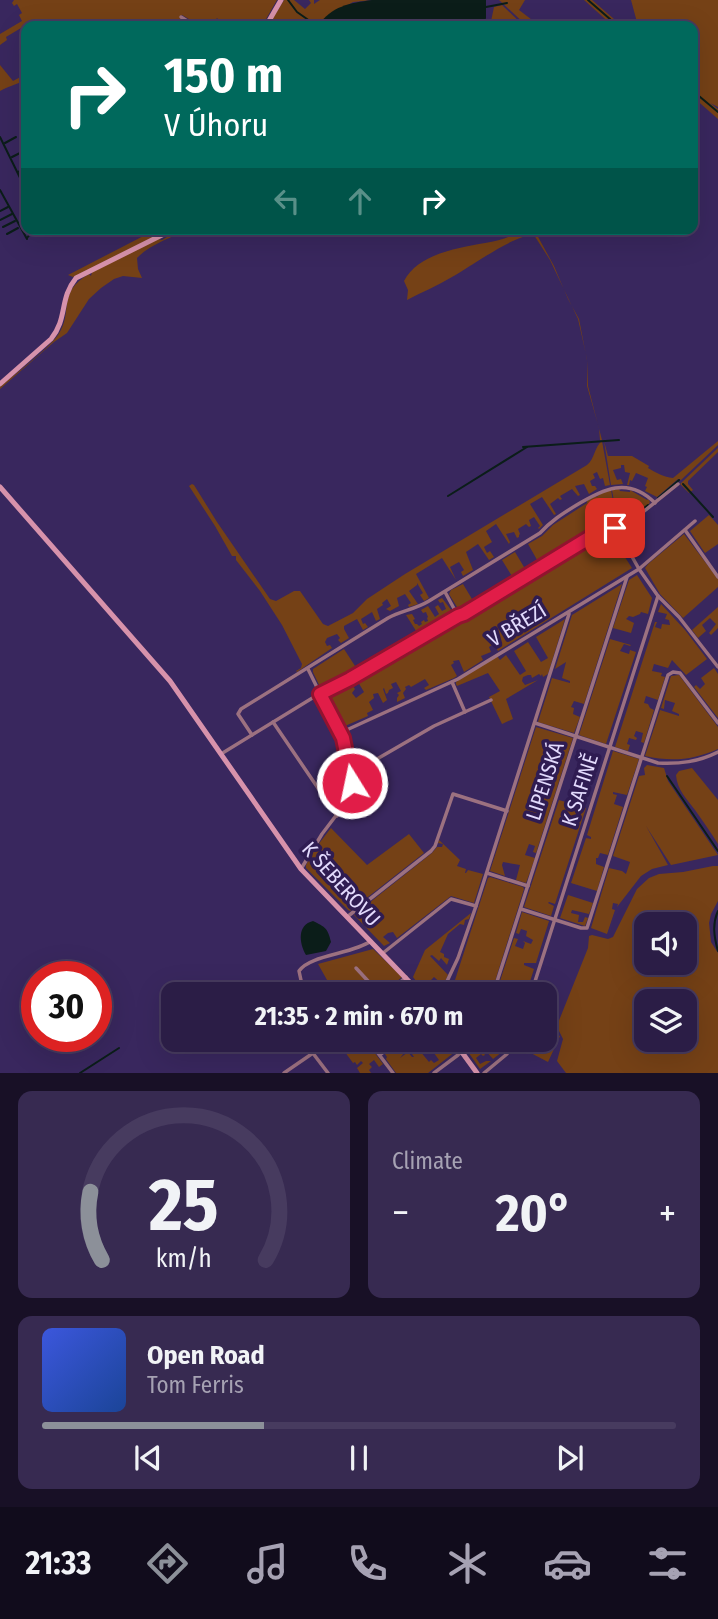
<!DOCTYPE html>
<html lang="en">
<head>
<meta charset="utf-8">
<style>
	body { margin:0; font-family:"Fira Sans Condensed",sans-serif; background:#372a51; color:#f1f3f6; height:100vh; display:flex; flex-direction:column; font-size:26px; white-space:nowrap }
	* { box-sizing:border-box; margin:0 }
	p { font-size:23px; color:#a6a2b3 }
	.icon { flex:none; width:38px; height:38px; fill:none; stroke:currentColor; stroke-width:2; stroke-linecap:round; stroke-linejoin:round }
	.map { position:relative; height:1073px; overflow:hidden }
	.panel { display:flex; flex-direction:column; gap:18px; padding:18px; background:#181026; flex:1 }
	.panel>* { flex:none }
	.hud { position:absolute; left:21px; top:21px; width:677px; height:214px; border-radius:14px; box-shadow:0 7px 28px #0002,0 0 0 2px #473b5f; background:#00695c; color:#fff; overflow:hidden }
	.fabs { position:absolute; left:634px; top:912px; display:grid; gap:14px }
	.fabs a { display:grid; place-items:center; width:63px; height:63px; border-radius:14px; background:#2b1d46; box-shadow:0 7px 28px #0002,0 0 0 2px #473b5f; font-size:35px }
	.speed { position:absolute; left:21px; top:961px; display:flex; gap:14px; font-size:35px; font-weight:700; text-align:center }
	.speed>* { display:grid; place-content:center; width:91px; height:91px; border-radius:50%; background:#2b1d46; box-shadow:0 7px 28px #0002,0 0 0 2px #473b5f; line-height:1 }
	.speed .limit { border:10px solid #d22; background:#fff; color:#111 }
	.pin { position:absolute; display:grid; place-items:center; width:60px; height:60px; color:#fff; margin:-30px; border-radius:14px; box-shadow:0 4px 10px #0006 }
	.me { position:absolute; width:77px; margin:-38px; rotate:350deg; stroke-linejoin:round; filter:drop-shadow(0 0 5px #0008) }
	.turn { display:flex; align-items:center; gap:24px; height:147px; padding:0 28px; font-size:32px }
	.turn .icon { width:91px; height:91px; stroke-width:2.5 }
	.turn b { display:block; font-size:49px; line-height:60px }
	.lanes { display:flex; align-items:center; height:66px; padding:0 28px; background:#0003; justify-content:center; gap:35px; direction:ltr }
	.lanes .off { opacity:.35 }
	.big { font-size:52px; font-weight:700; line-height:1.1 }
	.panel .tile { flex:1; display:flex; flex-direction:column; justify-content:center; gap:10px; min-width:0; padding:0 24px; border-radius:14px; background:#372a51 }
	.panel .dial { align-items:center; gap:0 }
	.dial svg { height:182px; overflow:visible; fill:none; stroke:#473b5f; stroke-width:7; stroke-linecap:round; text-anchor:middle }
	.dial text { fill:#f1f3f6; stroke:none }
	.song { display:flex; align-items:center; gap:21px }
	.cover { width:84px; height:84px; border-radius:10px; background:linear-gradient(135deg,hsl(230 70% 55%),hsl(220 70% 35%)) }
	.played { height:7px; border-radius:4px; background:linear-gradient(90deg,#8c9099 35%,#473b5f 35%) }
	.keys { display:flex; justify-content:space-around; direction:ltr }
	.heat { display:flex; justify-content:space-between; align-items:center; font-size:38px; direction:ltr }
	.panel .tiles { flex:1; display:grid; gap:18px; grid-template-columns:1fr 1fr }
	.tile:last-child { grid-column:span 2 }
	.trip { position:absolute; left:161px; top:982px; width:396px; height:70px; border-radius:14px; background:#2b1d46; box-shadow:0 7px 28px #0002,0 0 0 2px #473b5f; font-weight:700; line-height:70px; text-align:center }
	.menu { display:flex; height:112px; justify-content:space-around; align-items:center; background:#110c1c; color:#a6a2b3 }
	.menu .icon { width:49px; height:49px }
	.menu .active { color:#8c9099 }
	.menu b { font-size:32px; color:#f1f3f6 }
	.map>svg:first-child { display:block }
</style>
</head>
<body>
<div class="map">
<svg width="718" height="1073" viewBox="0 0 718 1073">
	<rect width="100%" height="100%" fill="#39275e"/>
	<g fill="#754116" fill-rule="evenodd">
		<path d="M14,0h263l-15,26c-16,0 -34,5 -45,-8l-6,8h-10l-19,-11 -2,3 6,5 -7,3 -153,-1 -20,12 1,3 -7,5v-11l22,-13 -3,-6 3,-2 -5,-9 -3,2 -2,-3z"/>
		<path d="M284,0h10l11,9 6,-6 -2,-3h5v4l6,-4h52l-19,2 -31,18 -4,6h-50z"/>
		<path d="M499,0h26l-6,10 21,16h-13z"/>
		<path d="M584,0h8l30,26h-9z"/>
		<path d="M631,0h87v107l-8,-4 8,6v10l-25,-22v-71h-55z"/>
		<path d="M502,5l22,21h-34l4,-19z"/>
		<path d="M0,65l13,16 13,-7v6c-9,4 -17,6 -26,11z"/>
		<path d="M157,229h4v2l-3,4 -85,42 -5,-2z"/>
		<path d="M178,229h12c-17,8 -40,15 -53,29l1,11 4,9 -19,-2 -9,3 -13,9 -12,11 -22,34 -13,9 -54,47v-2c17,-15 45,-35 58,-52 16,-23 -2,-42 31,-61l2,2 1,-4 66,-33 4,1 15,-9z"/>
		<path d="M520,229h11l6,6 17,31 14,33 11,20 8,41 1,26 14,54h-2l-1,-12 -12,-42v-27l-9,-40 -28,-59 -16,-25c-21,0 -62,31 -82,42 -15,9 -30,15 -45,23l1,-10 -4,-9c14,-27 53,-33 81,-38 14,-3 25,-4 35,-14z"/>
		<path d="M602,441l8,44 -5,1 -2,-8 -3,1 -3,-7 -4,2 2,4 -5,3 2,5h3l2,3 -8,5 -5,-10 -9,2 5,9 -2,1 -6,-7 -12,7 2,3 -2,1 -2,-2 -8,6 6,10 -2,1 -12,-18 -12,7 13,21 -4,4 -1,-1 2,-2 -6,-9 -5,3 2,6 -2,1 -3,-3 -8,5 2,5 -1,1v2l-2,1 -3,-6 -8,2 4,8 -1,2 -13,-20 -10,7 6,11 -8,5 3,6 3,-2 4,6 -5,3 -11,-16 -12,8 7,18 -10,6 -2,-4 3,-2 -5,-8 -9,5 6,13 -14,-22 -26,16 13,24 -5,3 -4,-6 3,-2 -6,-10v2l-8,6 9,13 -9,3 -1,-2 3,-2 -6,-9 -8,4 2,8 -9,5 -4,-2 5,-3 -4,-7 -5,4 1,2 -6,4 3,10 -4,2 -4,-9 -11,7 2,5 2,-1 3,4 -5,3 -6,-11 -13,7v3l5,9 -8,5 -3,-3 2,-2 -3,-4 -10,4 -2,4 2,4 3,-1 2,3 -35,24 -1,-1 5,-3 1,-4 -20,-39 -22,-34 -24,-31v-4h-4l-17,-30 -26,-40 3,-2 2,1 23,37 53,77 6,2 18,-10h6l23,33 5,2 25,-13 14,-14 38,-25 182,-109c8,-6 7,-18 15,-24z"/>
		<path d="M604,441l4,15h24l17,10 -1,2c8,5 16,9 25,10l45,-37v4l-37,35 -3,-1 -21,18 -12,-6 2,-4 -2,-1 3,-8 -12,-5 -4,8 -2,-1 -1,5h-2l3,-12 -5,-1 -1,-7h-3v3l-8,2 4,10 4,-1 2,5 -12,1z"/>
		<path d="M718,448v4l-30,29v3l5,6 -4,3 -9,-9z"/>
		<path d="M619,489l1,2 10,1v-2l17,10 1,-1 2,3 -3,5 -23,18 -4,1 -2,-2 -6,-34z"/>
		<path d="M611,490l6,34 -13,3 -89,54 -13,-21 13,-8 12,20 13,-7 -12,-21 14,-8 11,-11 34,-22v-2l8,-5 1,1 2,-1 1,-2z"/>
		<path d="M709,515l9,10v19l-13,9 -15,-22z"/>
		<path d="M608,531l24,37 -134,83 -6,-9h-1l1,3 -3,2 2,5 -10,4 2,4 -19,12 -5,-12 -6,1 1,2 -3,2 6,11 -3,2 -28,12 -2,-2 5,-3 -4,-6 -14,8 -2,-2 -4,2 1,2 -3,4 2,5 -8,4v-4l2,-3 -2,-2 4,-2 -5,-9 -5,2 2,4 -4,2 -1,3 -2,1 -2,-6 -1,1 4,11 -4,3 -5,-10 -5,1 1,4 -5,4 4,8 -6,3 1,3 -23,10 -8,-3 -13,-26 1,-5 24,-11 6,8 -3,4 4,5 8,-6 -9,-15 8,-5 3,2 10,-7 -1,-1 13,-8h3l-1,-2 11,-4v-2l10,-5 1,1 29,-17 -1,-2 18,-8 -4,2 3,3z"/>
		<path d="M684,534l34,45v8l-35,31 -23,-24 -15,-26 3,-4z"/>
		<path d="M637,575l15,23 -4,16 -7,-2 -1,2 -7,3 -4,-1 -3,3 8,4 -3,10 -18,-5 16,-48z"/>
		<path d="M463,584l12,20 -15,8 -11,-18 2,-4z"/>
		<path d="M622,584l-38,120 -10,-3 -3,6 3,1 -1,6 7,3 -6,16 -36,-11 14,-44 18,5v-2l-8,-3 4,-16 -11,7 17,-54z"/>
		<path d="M442,598l10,13 -1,3 -33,20 -12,-19 6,-1 3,5 -2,1 2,4h2l2,2 3,-2 -1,-2 3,-2 1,2 3,-1 -1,-3 1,-1 -2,-5 -3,1 -2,-3 7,-4 7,11 4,-3 -4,-7 3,-2 4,6 4,-2 -3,-7 -3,1 -2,-3z"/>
		<path d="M661,604l24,26 22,29 -21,16 -14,-15 -4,8 -14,-4 -2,7 10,2 -1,3 4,1 -7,23 -12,-4 -2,7 4,1 2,4 4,2 -10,33 -3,-1 2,-9 -7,-2 -2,5 3,2 -1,2 -7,-2 -2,6 3,1 -2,6 -13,-4 40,-125h2l-2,5 6,2 1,-5 8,1 -1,-5 -4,-1 2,-5 -9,-2z"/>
		<path d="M718,607v21l-7,7 -2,-2 7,-9 -6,-6 -8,7 4,6 -8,7 -6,-8z"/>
		<path d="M565,619l-17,55 -5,3 -1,-3 -1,2 -2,-2 -7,4 -1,-3h-3l-5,2 -1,4 3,4 13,-5 -32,19 7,20 -11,5 -13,-27 11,-6 -12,-18 -31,13 -1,-2v-2l41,-26 3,4 6,-5 14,20 6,-4 -12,-20 14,-9 13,20 7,-4 -12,-21z"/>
		<path d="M610,639l21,6 -1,1 -6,-2 -4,7 9,3 1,-4 6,2 -30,92 -27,-9z"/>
		<path d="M344,649l13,20 -33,18h-4l-7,-15v-3z"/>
		<path d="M714,668l4,6v44l-24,-31 2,-2 4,4 5,-5 -4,-6z"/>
		<path d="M679,675l39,52v22c-25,11 -46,13 -73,7l15,-46 19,6v-2l-7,-3 3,-8 -10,-3 -1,9 -3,-1 10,-32z"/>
		<path d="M536,727l37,11 -37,115 -3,-1 2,-6 -6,-2 -4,11 10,3 -9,25 -10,-3 4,-15 -17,-3 -1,3 3,11 -15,-5z"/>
		<path d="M613,751l26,8 -12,36 -14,-3v2l4,1 -3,9 9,3 -15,48 -8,-2 -2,5h-2v6l8,3 -7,24 -26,-8 15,-45 5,1v-2l-4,-2z"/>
		<path d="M647,765l17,3 4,13 50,74 -47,10 -25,-39 22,39 -16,4 -11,7 -24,31 1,-3 -5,-1 -1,6 3,1 -8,24 -16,-6 18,-60 13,3 4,3 4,-12 -17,-6 26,-80 6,-1 -1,-7z"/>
		<path d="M692,768l26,32v44c-7,-11 -15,-23 -23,-34 -8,-11 -18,-20 -19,-35l3,-4z"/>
		<path d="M559,800l27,8 -31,96 -6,-2 -1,1 6,3 -3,10 -27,-9z"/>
		<path d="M331,828l36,37 42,-31 15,19 -74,58 -2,-1 -42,-42v-3l8,-15z"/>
		<path d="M439,840l21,20 -3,6 9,3 -1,4h1l2,-3 15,4 -9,29 -23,-7 -54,42 -4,-6 -5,1 -5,4 7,6 -6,3 -30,-31 78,-62 5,-6h5l1,-3 -5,-1z"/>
		<path d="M713,866h5v35l-7,13 -2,9 2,19 7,11v120h-152l-9,-12 6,-22 -4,-8 -1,-8 30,-75 1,-12 3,-1 16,4 5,-2 24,-48 12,-11 10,-4 24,-2zM646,924h38v38h-38zM646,1001h38v39h-38z"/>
		<path d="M490,877l33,10 1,2 -33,105h-43l7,-14 33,-102z"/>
		<path d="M568,895l25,8 -4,11 -17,-4 -1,3 8,2 -1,7h5l2,-5 3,1 -3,8 -25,-8z"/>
		<path d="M522,912l27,9 -13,42h-12v2l10,4 -8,25h-18l4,-2v-4l-13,-4 15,-46 4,1 -3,7 8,3 2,-6 -2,-2 8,3 2,-4 -7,-4 1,-5 -6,-2 -2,5 -3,-1z"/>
		<path d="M471,913l-2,6 -4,1 -1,5 -4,-1 -12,10 -8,18 4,2v3l5,2 -2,6 -6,-7 -2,3 -7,-6 -2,1 18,19 -5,10 -9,-8 -9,9 4,8h-3l-13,-17 12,-27z"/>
		<path d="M373,949l29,28 -20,17h-11l1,-2 -4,-4 -4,4 1,2h-30l-17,-30z"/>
		<path d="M549,1031l11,5 -12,26 -21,-11 6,-11 5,3v-3h6v-6z"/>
		<path d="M339,1040h26l18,24 -4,3 -5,-7 -5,4 3,3 -3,3 2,3h-11l-3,-5 6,-5 -2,-2 -4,4 -2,-3 -2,1 -16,-22z"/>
		<path d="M404,1040h20l-2,3 -1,-2 -4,3 4,5 -1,2 9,11 2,-2 3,3 5,-3 -5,-7 16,-12 6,10 -28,22h-32l-10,-14 1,-2 -2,-3 14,-10 5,9 -4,5 8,-6 4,5h2l-4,-6h-3l-6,-9z"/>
		<path d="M476,1040h35l-5,9 -13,10 -8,-9 -2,2 2,3 -2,1 -2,-2 -5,4 4,6 6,-3h5l-11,8 -14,-20z"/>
	</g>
	<g fill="#0b1d19">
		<path d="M372,0h114v18l-3,8h-165c13,-20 32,-23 54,-26z"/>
		<path d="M313,921c12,6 15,7 18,21l-5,9 -20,4c-7,-12 -9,-30 7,-34z"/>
	</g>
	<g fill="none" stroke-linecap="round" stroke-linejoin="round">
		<g stroke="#0b1d19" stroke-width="2">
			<path d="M288,0l9,12 20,14"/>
			<path d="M588,0l30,26"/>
			<path d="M486,7l21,-4"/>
			<path d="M693,91l25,21"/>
			<path d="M0,137l26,53"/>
			<path d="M5,143l11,-6"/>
			<path d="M12,157l12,-6"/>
			<path d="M18,172l8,-5"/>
			<path d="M0,190l27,49"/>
			<path d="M0,211l8,-4"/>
			<path d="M0,220l12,-6"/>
			<path d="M3,227l12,-6"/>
			<path d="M7,234l11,-6"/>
			<path d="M27,238l4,-5v-3"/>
			<path d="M523,447l96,-7"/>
			<path d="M683,484l30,33"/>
			<path d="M448,496l79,-49"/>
			<path d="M658,498l21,-18"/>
			<path d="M619,524l7,-2 22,-17"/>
			<path d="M561,553l41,-26 6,-3h8"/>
			<path d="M464,610l66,-38"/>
			<path d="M431,628l19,-11"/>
			<path d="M408,642l16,-10"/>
			<path d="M367,665l34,-20"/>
			<path d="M333,682l9,-2 22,-13"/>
			<path d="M325,688l3,-2"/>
			<path d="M667,776l51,75"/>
			<path d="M718,911c-6,13 -4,26 0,40"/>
			<path d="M80,1073l39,-25"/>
		</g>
		<g stroke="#9c7180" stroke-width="3.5">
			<path d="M181,17l14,9"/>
			<path d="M685,530l33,47"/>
			<path d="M618,532l60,-48"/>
			<path d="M445,592l13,24"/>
			<path d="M452,682l13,30"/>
			<path d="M273,722l64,94"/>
			<path d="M535,723l123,40c22,1 40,-1 60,-11"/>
			<path d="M340,733l118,-54 181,-110 56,-48"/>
			<path d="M252,735l-14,-21 3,-5 147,-91c13,-7 28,-9 41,-17l111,-68c11,-12 22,-19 35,-27 28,-17 53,-30 80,-3"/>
			<path d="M221,754l93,-57 36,-18 108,-63 6,-2 138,-84 9,-3 7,5 21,37 19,27 21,21 39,50"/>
			<path d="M350,771l8,-1 76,-44 57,-26"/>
			<path d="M301,869l21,-35 22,-29 7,-14 1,-8 -9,-45 -9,-16 -26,-53"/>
			<path d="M487,873l41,13"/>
			<path d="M521,909l60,19h6l81,-253 5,-3 7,1 38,50"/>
			<path d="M347,917l84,-66 4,-5 18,-52 54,17"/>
			<path d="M383,953l68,-54 25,7"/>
			<path d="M356,968l24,26"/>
			<path d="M304,994l-5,-23c10,-16 54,-17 72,-30"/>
			<path d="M387,994l19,-17"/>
			<path d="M441,994l17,-36 18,-52 93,-292"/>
			<path d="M493,994l134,-417"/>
			<path d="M531,994l127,-398"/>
			<path d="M368,1040l25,33"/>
			<path d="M312,1052l16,21"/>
			<path d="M380,1055l19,-15"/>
			<path d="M284,1073l48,-33"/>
			<path d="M434,1073l24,-18 16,-15"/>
			<path d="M484,1073l23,-19 8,-14"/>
		</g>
		<g stroke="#d792ab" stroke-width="5">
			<path d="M266,26l15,-26"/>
			<path d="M0,384l51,-45c17,-21 8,-40 25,-61l98,-49"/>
			<path d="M0,487l170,194 131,188 120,125"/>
			<path d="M453,1040l24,33"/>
		</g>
	</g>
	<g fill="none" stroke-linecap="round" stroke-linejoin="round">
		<defs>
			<path id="route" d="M352,783l-9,-45 -23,-44 30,-15 108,-63 6,-2 138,-84 9,-3 4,1"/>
		</defs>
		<use href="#route" stroke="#92132f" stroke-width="18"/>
		<use href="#route" stroke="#e11d48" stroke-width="12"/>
	</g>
	<g text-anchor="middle" stroke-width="7" stroke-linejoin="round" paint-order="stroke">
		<g font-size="21" fill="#e3dbfd" stroke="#2f1c52">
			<text transform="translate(517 625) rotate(-31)" y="7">V BŘEZÍ</text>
			<text transform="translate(545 781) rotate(-72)" y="7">LIPENSKÁ</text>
			<text transform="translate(580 790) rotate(-72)" y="7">K SAFINĚ</text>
			<text transform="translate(341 884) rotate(48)" y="7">K ŠEBEROVU</text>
		</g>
	</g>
</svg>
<div class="fabs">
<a><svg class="icon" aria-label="sound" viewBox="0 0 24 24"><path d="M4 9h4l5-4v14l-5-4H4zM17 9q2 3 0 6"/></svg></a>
<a><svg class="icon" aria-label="layers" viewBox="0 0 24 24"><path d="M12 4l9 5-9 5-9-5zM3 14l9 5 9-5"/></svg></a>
</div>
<div class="speed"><div class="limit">30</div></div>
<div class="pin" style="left:615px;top:528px;background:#d93025"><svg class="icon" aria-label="arrive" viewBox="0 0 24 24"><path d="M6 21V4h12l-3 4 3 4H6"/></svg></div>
<svg class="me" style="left:352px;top:783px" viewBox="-20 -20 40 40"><circle r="17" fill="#e11d48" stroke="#fff" stroke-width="3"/><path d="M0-11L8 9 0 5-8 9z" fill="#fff"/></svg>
<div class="trip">21:35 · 2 min · 670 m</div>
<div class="hud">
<div class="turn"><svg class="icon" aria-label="right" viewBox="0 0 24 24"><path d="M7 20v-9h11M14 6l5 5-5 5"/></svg><div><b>150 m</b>V Úhoru</div></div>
<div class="lanes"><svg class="icon off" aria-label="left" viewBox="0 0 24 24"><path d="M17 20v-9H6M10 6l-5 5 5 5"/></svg><svg class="icon off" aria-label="ahead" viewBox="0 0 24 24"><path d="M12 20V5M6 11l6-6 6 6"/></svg><svg class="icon" aria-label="right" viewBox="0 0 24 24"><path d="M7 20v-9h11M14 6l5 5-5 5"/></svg></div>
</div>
</div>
<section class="panel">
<div class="tiles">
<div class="tile dial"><svg viewBox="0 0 100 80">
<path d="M14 69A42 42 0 1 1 86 69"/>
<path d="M14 69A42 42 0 0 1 9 39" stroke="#8c9099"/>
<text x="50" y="56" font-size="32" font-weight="700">25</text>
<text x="50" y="72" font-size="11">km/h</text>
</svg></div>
<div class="tile"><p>Climate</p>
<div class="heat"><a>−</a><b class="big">20°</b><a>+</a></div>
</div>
<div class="tile">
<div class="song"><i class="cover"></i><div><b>Open Road</b><p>Tom Ferris</p></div></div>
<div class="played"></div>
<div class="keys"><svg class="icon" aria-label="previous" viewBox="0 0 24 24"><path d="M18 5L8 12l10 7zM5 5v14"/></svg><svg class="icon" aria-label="pause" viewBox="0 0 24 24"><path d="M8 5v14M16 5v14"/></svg><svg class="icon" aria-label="next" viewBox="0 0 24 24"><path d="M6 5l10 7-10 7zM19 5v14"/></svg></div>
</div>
</div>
</section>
<nav class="menu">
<b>21:33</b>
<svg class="icon active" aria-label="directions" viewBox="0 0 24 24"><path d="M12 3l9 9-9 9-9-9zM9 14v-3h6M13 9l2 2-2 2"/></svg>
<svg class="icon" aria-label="music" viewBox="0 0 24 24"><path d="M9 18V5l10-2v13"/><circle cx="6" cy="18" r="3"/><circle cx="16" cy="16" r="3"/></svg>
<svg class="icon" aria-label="phone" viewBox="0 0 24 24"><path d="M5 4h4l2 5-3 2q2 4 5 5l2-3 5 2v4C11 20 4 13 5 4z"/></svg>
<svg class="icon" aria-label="climate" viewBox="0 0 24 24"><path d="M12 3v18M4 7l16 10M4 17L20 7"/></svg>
<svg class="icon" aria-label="car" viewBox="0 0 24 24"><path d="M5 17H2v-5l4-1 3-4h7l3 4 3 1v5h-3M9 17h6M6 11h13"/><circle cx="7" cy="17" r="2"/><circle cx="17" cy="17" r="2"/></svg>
<svg class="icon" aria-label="filters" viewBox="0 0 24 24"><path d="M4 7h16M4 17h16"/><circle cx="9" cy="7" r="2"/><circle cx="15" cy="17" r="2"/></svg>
</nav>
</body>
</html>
